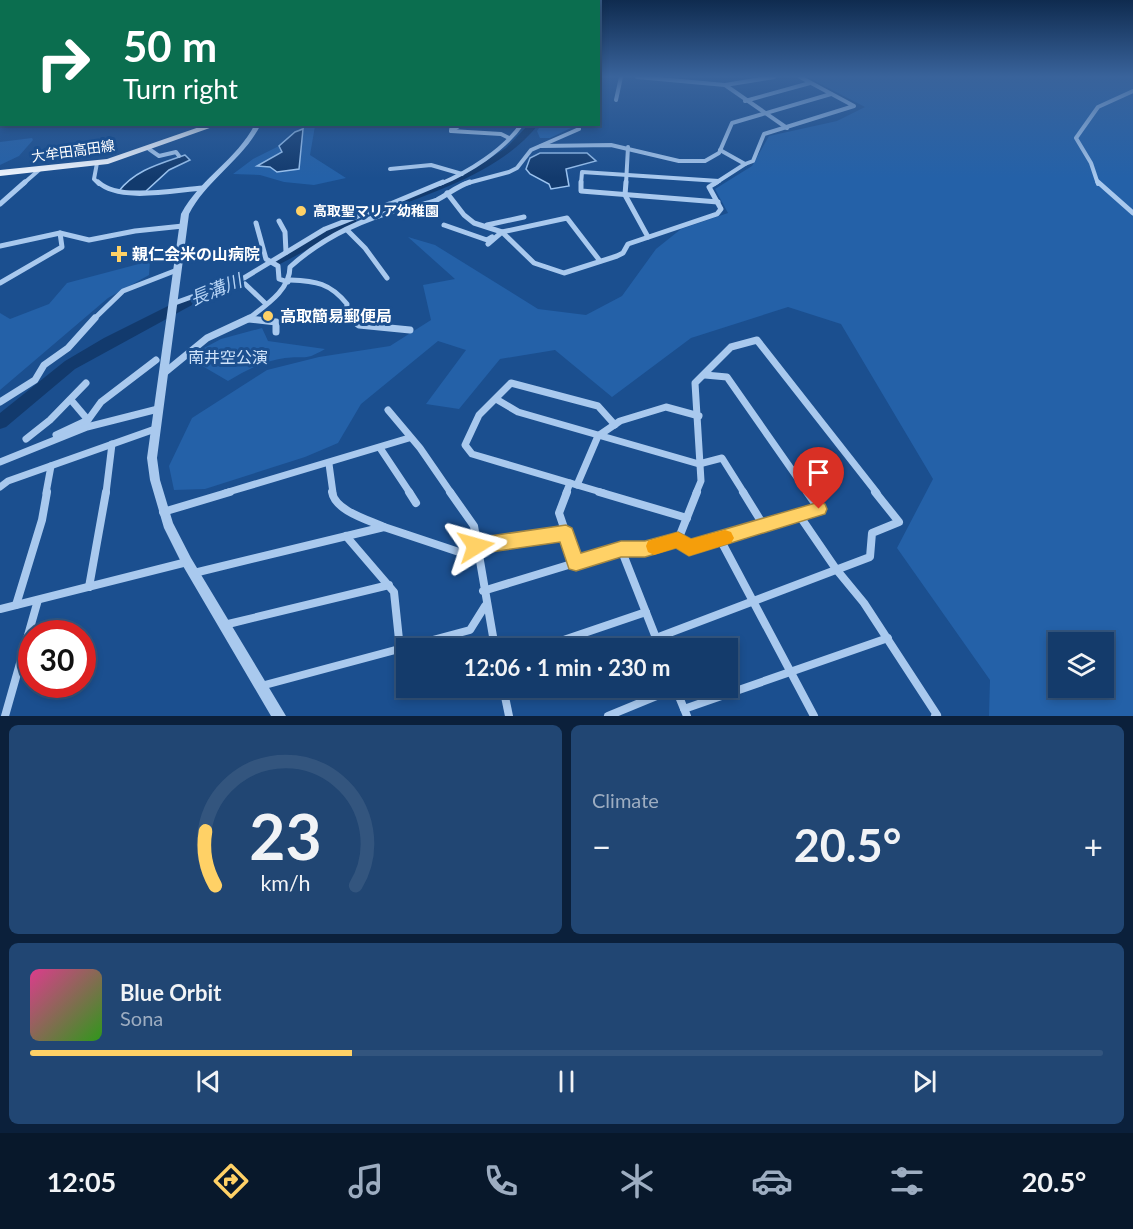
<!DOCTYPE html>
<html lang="en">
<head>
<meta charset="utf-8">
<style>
	body { margin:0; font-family:Lato,"Noto Sans JP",sans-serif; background:#214673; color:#f1f3f6; height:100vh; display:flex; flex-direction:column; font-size:22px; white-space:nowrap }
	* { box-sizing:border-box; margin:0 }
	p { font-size:20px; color:#9dadc1 }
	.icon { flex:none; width:33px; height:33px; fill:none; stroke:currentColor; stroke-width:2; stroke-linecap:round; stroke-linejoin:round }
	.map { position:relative; height:716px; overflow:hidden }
	.panel { display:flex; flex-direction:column; gap:9px; padding:9px; background:#0b203b; flex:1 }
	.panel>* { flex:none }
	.top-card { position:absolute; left:0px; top:0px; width:600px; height:126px; box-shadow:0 3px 9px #0003,0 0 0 2px #33557e; background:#0b6e4f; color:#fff; overflow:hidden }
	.fabs { position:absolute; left:1048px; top:632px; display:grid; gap:12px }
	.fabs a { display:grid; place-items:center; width:66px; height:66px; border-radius:0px; background:#143b6b; box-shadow:0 3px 9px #0003,0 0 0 2px #33557e; font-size:30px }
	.speed { position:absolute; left:18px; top:620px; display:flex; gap:12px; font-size:30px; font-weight:700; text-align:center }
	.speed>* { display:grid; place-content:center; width:78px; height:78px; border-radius:50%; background:#143b6b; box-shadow:0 3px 9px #0003,0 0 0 2px #33557e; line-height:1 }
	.speed .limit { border:9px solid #d22; background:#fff; color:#111 }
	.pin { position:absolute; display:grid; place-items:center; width:51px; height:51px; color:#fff; margin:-62px -26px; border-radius:50% 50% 50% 0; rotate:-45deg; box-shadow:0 0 6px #0007 }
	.pin .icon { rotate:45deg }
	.me { position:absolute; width:66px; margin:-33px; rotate:82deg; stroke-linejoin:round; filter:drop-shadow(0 0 4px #0008) }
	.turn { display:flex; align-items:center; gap:21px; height:126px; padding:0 24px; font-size:27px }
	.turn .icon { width:78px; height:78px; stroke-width:2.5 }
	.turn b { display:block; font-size:42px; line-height:51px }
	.big { font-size:45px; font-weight:700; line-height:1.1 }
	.panel .widget { flex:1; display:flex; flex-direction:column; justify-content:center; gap:9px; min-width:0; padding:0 21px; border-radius:9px; background:#214673 }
	.panel .dial { align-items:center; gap:0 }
	.dial svg { height:156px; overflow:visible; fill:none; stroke:#33557e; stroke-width:7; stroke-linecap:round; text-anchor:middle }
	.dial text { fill:#f1f3f6; stroke:none }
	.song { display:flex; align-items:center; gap:18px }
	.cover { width:72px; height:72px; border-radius:9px; background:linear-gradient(135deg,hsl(330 70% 55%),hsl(110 70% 35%)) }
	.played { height:6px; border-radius:3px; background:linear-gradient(90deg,#ffd166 30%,#33557e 30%) }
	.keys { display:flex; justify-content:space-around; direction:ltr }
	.heat { display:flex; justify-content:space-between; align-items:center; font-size:33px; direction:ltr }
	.panel .tiles { flex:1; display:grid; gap:9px; grid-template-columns:1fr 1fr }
	.widget:last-child { grid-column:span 2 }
	.trip { position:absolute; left:396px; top:638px; width:342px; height:60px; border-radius:0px; background:#143b6b; box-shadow:0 3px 9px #0003,0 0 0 2px #33557e; font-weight:700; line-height:60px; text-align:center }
	.dock { display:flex; height:96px; justify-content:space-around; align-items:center; background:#08182b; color:#9dadc1 }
	.dock .icon { width:42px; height:42px }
	.dock .selected { color:#ffd166 }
	.dock b { font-size:27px; color:#f1f3f6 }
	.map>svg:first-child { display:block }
</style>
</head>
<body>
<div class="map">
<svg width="1133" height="716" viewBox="0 0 1133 716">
	<rect width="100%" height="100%" fill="#1b4f8f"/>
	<g fill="#2461a8" fill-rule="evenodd">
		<path d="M807,77h326v639h-144l1,-36 -93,-132 36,-69 -92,-155 -53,-17 -97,31 -79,59 -57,-47 -55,9 -41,50 -33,-5 40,-54 -28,-9 -77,63 -23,39 -33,14 -100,32 -31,1 -5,-24 23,-48 75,-48 52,-13 71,-11 41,-26 -8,-35 32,-6 -47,-42 27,8 103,64 48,6 36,-19 34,-47 25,-20 47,-16 -13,-24 37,-23 17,-30 68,-15 28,-14zM1059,642h45v45h-45z"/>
		<path d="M541,125h30l2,2 -23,11h-10l-3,-7z"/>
		<path d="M315,126l-5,29 36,23 -32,7 -30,-3 -24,-7 -27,-1 20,-15 26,-13 22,-18z"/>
		<path d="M32,138l1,2 -14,16 -19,9v-23z"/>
		<path d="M150,261l-1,14 -41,23 -108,92v-77l10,6 39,-15 18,-21z"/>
		<path d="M262,328l6,13 57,8c-22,13 -19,6 -40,9 -21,3 -39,12 -57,23l-41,-24 34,-18z"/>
	</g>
	<g fill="#123a6d" stroke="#9cc4f0" stroke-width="1.5">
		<path d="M303,129l-4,40 -22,3 -7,-5 -13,-1 25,-14 -3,-6 16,-14z"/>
		<path d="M540,153h47l9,8 -30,8 3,17 -18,3 -2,-5 -19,-10 -4,-5 4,-11z"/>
		<path d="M185,155l5,5 -21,10 -23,21 -28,1c17,-22 41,-28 67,-37z"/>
	</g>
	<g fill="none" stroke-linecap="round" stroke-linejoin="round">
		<g fill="#123a6d" fill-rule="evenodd">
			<path d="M0,119l2,5h2l-4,1z"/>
			<path d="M529,124h10c-40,49 -98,64 -155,88l-4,1 -6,-3 107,-46 25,-16z"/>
			<path d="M352,217l4,1v6l-76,40h-10l-1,-3z"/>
			<path d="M225,283l5,1 2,3 -2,3 -38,15 -117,64 -69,58 -6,2v-16l65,-52 39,-23 78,-39z"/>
		</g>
		<g stroke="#a9c9ee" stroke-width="4">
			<path d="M637,77l88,8 49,-8"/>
			<path d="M725,85l62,43"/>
			<path d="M616,100l5,-23"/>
			<path d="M745,101l65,-18"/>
			<path d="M452,124l-1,7 50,3 8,4"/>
			<path d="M451,131l11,-7"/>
			<path d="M541,146l70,-1 68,16h26l14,-8 13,-30 99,-29"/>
			<path d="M149,149l10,7 17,-4 3,4"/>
			<path d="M720,150l25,14"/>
			<path d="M97,163l-3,16 5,5"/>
			<path d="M745,164l8,-3 11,-27 90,-28 -54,-29"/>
			<path d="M390,169l41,-4 31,9"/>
			<path d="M23,184l16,-14"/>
			<path d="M440,184c29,-12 64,-34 82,-60"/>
			<path d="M464,184l45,-12 8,-4 14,-18 48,-21"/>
			<path d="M581,184l1,-12 137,9"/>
			<path d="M626,184l2,-37"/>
			<path d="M714,184l31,-20"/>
			<path d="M1098,184l-7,-21 -15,-25 22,-31 35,-16"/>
		</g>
		<g stroke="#a9c9ee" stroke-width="5">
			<path d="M98,182c22,20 76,8 105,6"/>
			<path d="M581,182v9l137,11"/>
			<path d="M626,182l-1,13 23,42"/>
			<path d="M1098,182l35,31"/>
			<path d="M447,193l17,22 10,8 28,9 32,31 30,10 53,-17 6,-3 5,-9 89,-30 4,-5 -12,-22 8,-5"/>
			<path d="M0,204l25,-22"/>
			<path d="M388,205l55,-23"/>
			<path d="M279,221l6,11 1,20"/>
			<path d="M256,223l10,36 12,7 1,13 9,3"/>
			<path d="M444,225l43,15 5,-3"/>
			<path d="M487,225l37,-8"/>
			<path d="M347,230l18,18 22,30"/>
			<path d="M488,244l14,-12 65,-14 33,43"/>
			<path d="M0,246l60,-13 29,7 46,-9 48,-5"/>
			<path d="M290,280c26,1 40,3 57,24l-1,11 6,4"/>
			<path d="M0,283l62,-36 -2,-14"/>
			<path d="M245,284l21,20"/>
			<path d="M172,304l72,-26 81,-49 64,-25"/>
			<path d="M94,319l29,-28 54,-21"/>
			<path d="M248,319c18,-14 42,-29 42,-52 31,-28 70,-47 111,-58 11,-4 25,-4 36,-9 12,-6 20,-14 33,-18"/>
			<path d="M249,319h3"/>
		</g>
		<g stroke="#a9c9ee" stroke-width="7">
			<path d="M350,318l9,7 51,5"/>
			<path d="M249,319l27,3v10"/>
			<path d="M163,374l44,-36 43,-20"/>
			<path d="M705,375l22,2 81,116"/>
			<path d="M496,399l22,13 181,52 23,-6 22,35"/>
			<path d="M71,400l17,20"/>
			<path d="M0,402l35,-22 9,-15 24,-17 27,-30"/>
			<path d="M388,410l32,38 31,45"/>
			<path d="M56,435l32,-15 13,-18 55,-42"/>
			<path d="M26,439l24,-19 36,-37"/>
			<path d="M380,448l30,45"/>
			<path d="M0,462l87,-35 71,-18"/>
			<path d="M329,464l4,29"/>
			<path d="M577,485l21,-49 22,-15 46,-14 33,9"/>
			<path d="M0,487l8,-6 147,-52"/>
			<path d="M46,493l5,-27"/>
			<path d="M106,493l6,-49"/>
			<path d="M225,493l184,-55"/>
			<path d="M566,493l4,-10"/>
			<path d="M604,493l-132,-39 -7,-9 14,-30 32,-32 87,23 17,19"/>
			<path d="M696,493l5,-12 -6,-98 36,-36 26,-7 120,153"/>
		</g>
		<g stroke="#a9c9ee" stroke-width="8">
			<path d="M332,492c3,19 37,28 52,35"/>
			<path d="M409,492l7,11"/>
			<path d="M450,492l24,34 21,122"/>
			<path d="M567,492l-8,21 17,50"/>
			<path d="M599,492l88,26"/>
			<path d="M743,492l21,34"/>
			<path d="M163,512l67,-20"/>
			<path d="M799,515l37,54 28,34 73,112 -2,1"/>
			<path d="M346,536l48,56 6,57"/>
			<path d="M720,539l94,177"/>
			<path d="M678,540l11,8 130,-39 -12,-17"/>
			<path d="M678,540l19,-48"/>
			<path d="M476,546l89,-13"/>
			<path d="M621,549l39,99"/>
			<path d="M194,573l190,-46 93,31"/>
			<path d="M89,587l17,-95"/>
			<path d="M483,591l138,-42h24l33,-9"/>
			<path d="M16,605l26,-85 5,-28"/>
			<path d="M0,609l187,-47"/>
			<path d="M224,625l165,-40"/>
			<path d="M656,638l214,-81 2,-24 27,-11 -24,-30"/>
			<path d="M540,648l106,-36"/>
			<path d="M261,686l209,-56 15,-24"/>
			<path d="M503,687l6,29"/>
			<path d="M675,687l12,29"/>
			<path d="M684,709l204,-71"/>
			<path d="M5,716l33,-116"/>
			<path d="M608,716l68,-28"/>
		</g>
		<path fill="#a9c9ee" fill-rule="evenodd" d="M255,124h6c-18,36 -54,55 -72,90l-32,244 3,22 13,43 18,35 95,158h-15l-88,-150 -19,-38 -14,-48 -3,-22 34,-244c20,-37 55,-53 74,-90z"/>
		<path fill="#f0f6ff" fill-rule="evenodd" d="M208,124h13l-113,40 -108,12v-6l107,-11z"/>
	</g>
	<linearGradient id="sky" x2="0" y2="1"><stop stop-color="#0f2b4f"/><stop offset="0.43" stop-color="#39639b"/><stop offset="1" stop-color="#39639b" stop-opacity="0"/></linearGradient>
	<rect width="1133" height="178" fill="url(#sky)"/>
	<path fill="#ffd166" stroke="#a68842" stroke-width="1.5" d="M819,502l6,2 2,5 -2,5 -136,42 -13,-8 -31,9h-24l-45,14 -7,-2 -9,-27 -84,12 -6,-3 -3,-5 3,-6 6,-2 90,-13 6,3 9,25 40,-12h24l33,-9 13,7z"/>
	<path fill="#f59e0b" d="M725,530l6,2 3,6 -3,5 -42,13 -13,-8 -22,7 -6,-3 -2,-6 2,-5 30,-9 13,7z"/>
	<g fill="#ffd166" stroke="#1b4f8f" stroke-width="2">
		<circle cx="301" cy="211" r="6"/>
		<path d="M116 245h6v6h6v6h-6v6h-6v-6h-6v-6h6z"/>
		<circle cx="268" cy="316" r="6"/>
	</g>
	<g text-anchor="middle" stroke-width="6" stroke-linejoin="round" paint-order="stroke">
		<g font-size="14" fill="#fff" stroke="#1b4f8f">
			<text transform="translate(73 151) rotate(-8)" y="5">大牟田高田線</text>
		</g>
		<g font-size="14" font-weight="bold" fill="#fff" stroke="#1b4f8f" text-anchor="start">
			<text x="313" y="216">高取聖マリア幼稚園</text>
		</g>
		<g font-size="16" font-weight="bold" fill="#fff" stroke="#1b4f8f" text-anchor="start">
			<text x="132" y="260">親仁会米の山病院</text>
			<text x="280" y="322">高取簡易郵便局</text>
		</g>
		<g font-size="16" fill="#cfe3fa" stroke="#1b4f8f">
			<text x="228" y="363">南井空公演</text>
		</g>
		<g font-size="18" font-style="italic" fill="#b5d3f5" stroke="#1b4f8f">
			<text transform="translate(216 290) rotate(-22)" y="6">長溝川</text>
		</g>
	</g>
</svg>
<div class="fabs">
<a><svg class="icon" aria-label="layers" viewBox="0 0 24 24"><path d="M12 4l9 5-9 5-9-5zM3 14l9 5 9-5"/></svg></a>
</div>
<div class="speed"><div class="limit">30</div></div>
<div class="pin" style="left:819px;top:509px;background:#d93025"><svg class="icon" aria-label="arrive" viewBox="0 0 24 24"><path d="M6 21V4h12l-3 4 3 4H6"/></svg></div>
<svg class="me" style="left:476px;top:546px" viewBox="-20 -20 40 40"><path d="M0-17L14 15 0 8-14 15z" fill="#ffd166" stroke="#fff" stroke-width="4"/></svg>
<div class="trip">12:06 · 1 min · 230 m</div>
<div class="top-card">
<div class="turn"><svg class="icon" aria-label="right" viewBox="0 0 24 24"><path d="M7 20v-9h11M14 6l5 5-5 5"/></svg><div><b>50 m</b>Turn right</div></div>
</div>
</div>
<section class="panel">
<div class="tiles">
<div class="widget dial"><svg viewBox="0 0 100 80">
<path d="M14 69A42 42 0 1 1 86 69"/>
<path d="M14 69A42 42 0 0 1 9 41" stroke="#ffd166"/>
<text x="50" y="56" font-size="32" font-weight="700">23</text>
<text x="50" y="72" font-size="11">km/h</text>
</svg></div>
<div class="widget"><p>Climate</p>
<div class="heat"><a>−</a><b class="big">20.5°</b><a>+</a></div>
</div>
<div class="widget">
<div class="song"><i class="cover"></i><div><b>Blue Orbit</b><p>Sona</p></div></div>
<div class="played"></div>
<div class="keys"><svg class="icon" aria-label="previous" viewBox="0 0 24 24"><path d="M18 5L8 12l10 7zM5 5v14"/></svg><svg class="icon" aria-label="pause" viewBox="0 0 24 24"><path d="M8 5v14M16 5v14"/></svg><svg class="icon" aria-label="next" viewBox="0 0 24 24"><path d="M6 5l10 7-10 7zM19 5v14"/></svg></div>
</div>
</div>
</section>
<nav class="dock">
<b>12:05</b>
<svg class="icon selected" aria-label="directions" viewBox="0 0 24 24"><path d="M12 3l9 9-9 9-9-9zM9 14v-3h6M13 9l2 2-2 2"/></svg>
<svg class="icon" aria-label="music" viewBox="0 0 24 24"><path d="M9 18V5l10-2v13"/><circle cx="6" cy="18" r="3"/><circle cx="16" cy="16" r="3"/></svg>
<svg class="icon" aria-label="phone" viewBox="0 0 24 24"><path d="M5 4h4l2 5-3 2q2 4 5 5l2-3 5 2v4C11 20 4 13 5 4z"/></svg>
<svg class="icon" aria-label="climate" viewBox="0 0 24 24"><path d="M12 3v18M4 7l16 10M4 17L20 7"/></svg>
<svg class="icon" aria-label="car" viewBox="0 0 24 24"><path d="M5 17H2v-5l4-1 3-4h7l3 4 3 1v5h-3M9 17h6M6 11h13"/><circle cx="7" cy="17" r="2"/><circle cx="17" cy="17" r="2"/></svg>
<svg class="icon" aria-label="filters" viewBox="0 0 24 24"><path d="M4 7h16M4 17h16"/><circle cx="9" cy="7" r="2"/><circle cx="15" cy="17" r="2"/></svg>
<b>20.5°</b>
</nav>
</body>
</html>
